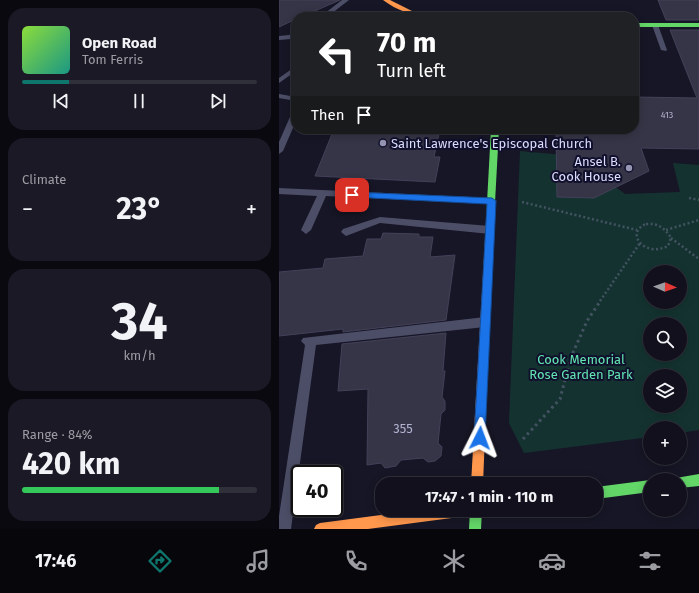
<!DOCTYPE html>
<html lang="en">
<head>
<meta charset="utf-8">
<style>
	body { margin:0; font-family:"Fira Sans",sans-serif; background:#1a1925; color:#f1f3f6; height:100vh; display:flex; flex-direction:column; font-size:15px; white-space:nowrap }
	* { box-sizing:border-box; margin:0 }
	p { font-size:13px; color:#9c9da3 }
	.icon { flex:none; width:22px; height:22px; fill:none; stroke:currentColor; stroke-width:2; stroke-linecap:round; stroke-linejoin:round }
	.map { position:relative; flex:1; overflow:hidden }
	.drawer { display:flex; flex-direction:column; gap:8px; padding:8px; background:#09090f; width:279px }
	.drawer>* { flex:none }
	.top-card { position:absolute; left:12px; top:12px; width:348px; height:122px; border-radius:16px; box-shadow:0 2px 10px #0003,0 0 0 1px #30303b; background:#202124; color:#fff; overflow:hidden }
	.needle { width:26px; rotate:92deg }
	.fabs { position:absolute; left:364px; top:265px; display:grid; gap:8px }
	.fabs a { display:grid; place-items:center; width:44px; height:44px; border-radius:50%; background:#11101c; box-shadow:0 2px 10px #0003,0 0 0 1px #30303b; font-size:20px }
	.speed { position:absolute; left:12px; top:465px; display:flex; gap:8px; font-size:20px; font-weight:700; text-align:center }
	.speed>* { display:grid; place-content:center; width:52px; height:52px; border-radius:50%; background:#11101c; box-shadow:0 2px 10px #0003,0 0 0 1px #30303b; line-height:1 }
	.speed .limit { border:2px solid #111; border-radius:6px; background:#fff; color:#111 }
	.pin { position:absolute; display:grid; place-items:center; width:34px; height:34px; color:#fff; margin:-17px; border-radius:8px; box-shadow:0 2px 6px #0006 }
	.me { position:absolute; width:44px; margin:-22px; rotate:3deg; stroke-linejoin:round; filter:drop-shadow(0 0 3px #0008) }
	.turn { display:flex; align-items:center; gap:14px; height:84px; padding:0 20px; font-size:18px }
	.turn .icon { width:52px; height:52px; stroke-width:2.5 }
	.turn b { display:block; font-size:28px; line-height:34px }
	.then { display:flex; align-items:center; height:38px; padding:0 20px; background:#0003; gap:8px; font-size:15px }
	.big { font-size:30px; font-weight:700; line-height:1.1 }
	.drawer .card { flex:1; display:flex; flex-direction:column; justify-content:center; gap:6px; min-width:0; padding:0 14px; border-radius:16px; background:#1a1925 }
	.drawer .dial { align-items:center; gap:0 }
	.dial b { font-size:52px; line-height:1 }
	.song { display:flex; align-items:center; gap:12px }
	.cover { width:48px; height:48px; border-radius:6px; background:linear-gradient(135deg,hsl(90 70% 55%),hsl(170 70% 35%)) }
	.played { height:4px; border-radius:2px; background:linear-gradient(90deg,#0f766e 20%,#30303b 20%) }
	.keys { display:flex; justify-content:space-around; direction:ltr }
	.heat { display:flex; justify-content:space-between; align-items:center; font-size:22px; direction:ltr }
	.charge { height:6px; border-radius:3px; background:linear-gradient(90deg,#34c759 84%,#30303b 0) }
	.trip { position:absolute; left:96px; top:477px; width:228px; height:40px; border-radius:16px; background:#11101c; box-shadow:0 2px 10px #0003,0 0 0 1px #30303b; font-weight:700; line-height:40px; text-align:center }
	.dock { display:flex; height:64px; justify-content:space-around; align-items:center; background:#07060b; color:#9c9da3 }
	.dock .icon { width:28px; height:28px }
	.dock .selected { color:#0f766e }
	.dock b { font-size:18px; color:#f1f3f6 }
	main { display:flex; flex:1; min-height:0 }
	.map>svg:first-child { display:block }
</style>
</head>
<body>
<main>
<section class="drawer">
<div class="card">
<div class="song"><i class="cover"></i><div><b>Open Road</b><p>Tom Ferris</p></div></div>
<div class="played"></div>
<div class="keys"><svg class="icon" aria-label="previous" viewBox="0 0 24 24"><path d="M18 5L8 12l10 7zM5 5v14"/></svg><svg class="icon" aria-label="pause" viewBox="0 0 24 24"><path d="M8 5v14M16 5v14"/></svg><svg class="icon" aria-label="next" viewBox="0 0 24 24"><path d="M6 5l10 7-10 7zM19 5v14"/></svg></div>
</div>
<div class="card"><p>Climate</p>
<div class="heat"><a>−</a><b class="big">23°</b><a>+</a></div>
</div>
<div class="card dial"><b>34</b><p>km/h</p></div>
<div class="card"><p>Range · 84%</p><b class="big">420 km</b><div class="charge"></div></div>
</section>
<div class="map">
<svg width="420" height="529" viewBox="0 0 420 529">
	<rect width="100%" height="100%" fill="#171626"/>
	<path fill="#143330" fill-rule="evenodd" d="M241,151l54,5 51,38 55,-2 -7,-29 26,2v265l-19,3v-5h-30v9l-126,16 -15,-30zM371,272h30v30h-30zM371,324h30v30h-30zM371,376h30v30h-30z"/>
	<g fill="#363547" stroke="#434159">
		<path d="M0,0h61l-39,17h-5v2l-17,8z"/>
		<path d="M379,0h41v20h-33z"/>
		<path d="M391,30h29v119l-58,-1 8,23 -55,27 -37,-1 -1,-68h78v-32l63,1z"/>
		<path d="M55,129h106l-6,28h6l-5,25 -120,-6z"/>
		<path d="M104,233l36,1v3h14l-3,20 25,-2 -9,65 -103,12v-3l-64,7v-64l44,-4 2,-9 38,-3 4,-17h14z"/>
		<path d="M167,333l-3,38h2l-3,26 3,4v9l-4,4 -3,29 4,4 -1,9 -6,5 -7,1 -5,-4 -22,2 -5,6 -11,2 -4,-5 -14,2 1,-76 -30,2 4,-47z"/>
	</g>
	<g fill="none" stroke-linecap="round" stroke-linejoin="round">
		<g stroke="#435361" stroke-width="2.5" stroke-dasharray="2 2.5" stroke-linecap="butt">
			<path d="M410,198l10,2"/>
			<path d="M243,202l115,28"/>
			<path d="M367,224c12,-1 19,4 25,14l-3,8c-5,2 -10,4 -16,3 -14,-2 -23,-18 -6,-25z"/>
			<path d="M387,230l33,-10"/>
			<path d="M392,238l28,21"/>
			<path d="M321,301l40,-58"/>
		</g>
		<path stroke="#435361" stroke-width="3" stroke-dasharray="2.5 3.5" stroke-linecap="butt" d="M244,439l37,-40 11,-42 16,-36 14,-21"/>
		<g fill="#4c4e67" fill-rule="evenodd">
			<path d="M63,0h7l-22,17h-7z"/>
			<path d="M126,10l5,1 -8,6h-7z"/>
			<path d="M374,24l5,1 9,25 -1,1 -5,-1 -9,-25z"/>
			<path d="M17,32v5l-5,2 -12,1v-4l10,-1z"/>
			<path d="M17,66v5l-17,12v-5z"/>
			<path d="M0,94l17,3v4l-17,-3z"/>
			<path d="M14,110h3v11l-13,30 -4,3v-12z"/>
			<path d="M0,188l213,10 5,3 -5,3 -166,-8 -15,34 -5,4 -5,-4 16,-34 -38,-2z"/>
			<path d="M101,217l110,9 5,4 -5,4 -110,-11 -34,13 -5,-4 2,-3z"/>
			<path d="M206,317l4,2 1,3 -1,3 -4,2 -169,18 -25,184h-12v-13l26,-171 -4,-4 2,-3z"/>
		</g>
		<g fill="#63d668" fill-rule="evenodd">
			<rect x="355" y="23" width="65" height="4"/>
			<path d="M212,129h8l-6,110 -4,3 -4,-3z"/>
			<path d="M420,474v12l-19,2v-8h-5l1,-2z"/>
			<path d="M371,480v12l-54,7v-12z"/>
			<path d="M191,510h12l-1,19h-12z"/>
		</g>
		<g fill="#ff974d" fill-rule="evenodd">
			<path d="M104,0h7l22,11 19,6c-16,0 -35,-7 -48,-17z"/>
			<path d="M210,236l4,3 -10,245h-12l14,-245z"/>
			<path d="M140,510h54l-2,4 -4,2 -99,13h-54l2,-4 4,-2z"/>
		</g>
	</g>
	<path fill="#1a73e8" stroke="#114b97" d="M73,192l140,6 4,3 -11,237 -1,4 -4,2 -4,-2 -2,-4 13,-234 -135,-7 -4,-2z"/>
	<g fill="#9797b3" stroke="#11102c" stroke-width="1.5">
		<circle cx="104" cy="143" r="4"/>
		<circle cx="350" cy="168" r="4"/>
	</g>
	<g text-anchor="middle" stroke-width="4" stroke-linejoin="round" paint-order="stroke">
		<g font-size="9" fill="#b2b3d1">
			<text x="388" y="118">413</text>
		</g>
		<g font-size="13" fill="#dcddff" stroke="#11102c" text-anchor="start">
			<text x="112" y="148">Saint Lawrence's Episcopal Church</text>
			<text x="342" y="166" text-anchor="end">Ansel B.<tspan x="342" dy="15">Cook House</tspan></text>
		</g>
		<g font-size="13" fill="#62e5b3" stroke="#11102c">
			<text x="302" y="364">Cook Memorial<tspan x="302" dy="15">Rose Garden Park</tspan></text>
		</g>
		<g font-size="13" fill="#b2b3d1">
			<text x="124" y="433">355</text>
		</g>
	</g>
</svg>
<div class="fabs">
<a><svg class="needle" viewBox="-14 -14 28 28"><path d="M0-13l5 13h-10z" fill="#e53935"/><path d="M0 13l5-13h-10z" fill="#9c9da3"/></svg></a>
<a><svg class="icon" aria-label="search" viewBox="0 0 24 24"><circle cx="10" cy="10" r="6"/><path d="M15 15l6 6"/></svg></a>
<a><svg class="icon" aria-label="layers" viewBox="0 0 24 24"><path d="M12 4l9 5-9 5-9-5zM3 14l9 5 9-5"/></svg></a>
<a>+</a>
<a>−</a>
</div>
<div class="speed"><div class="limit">40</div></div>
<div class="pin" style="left:73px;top:195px;background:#d93025"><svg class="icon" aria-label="arrive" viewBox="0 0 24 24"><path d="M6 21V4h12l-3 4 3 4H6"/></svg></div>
<svg class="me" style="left:201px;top:438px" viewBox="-20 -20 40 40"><path d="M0-17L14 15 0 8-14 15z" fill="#1a73e8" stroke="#fff" stroke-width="4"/></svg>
<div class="trip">17:47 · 1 min · 110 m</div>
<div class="top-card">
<div class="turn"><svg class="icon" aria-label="left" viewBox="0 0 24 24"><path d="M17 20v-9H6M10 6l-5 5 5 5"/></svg><div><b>70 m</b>Turn left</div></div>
<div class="then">Then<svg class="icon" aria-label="arrive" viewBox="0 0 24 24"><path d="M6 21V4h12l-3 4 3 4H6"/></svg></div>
</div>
</div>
</main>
<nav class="dock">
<b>17:46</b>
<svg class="icon selected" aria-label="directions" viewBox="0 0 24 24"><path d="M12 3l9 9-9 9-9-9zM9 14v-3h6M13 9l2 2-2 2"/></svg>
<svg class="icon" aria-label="music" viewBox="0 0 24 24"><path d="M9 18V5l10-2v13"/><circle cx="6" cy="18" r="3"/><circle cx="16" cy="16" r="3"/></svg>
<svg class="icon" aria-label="phone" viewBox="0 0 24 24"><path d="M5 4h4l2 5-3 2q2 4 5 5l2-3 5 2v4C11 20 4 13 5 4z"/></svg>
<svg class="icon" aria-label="climate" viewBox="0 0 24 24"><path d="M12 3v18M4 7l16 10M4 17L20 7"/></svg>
<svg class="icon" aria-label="car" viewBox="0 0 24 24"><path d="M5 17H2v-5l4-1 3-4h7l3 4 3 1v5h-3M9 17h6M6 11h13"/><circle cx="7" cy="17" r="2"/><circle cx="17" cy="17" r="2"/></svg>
<svg class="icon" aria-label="filters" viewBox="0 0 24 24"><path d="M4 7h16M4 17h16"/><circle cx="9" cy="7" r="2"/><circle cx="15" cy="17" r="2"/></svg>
</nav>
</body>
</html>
